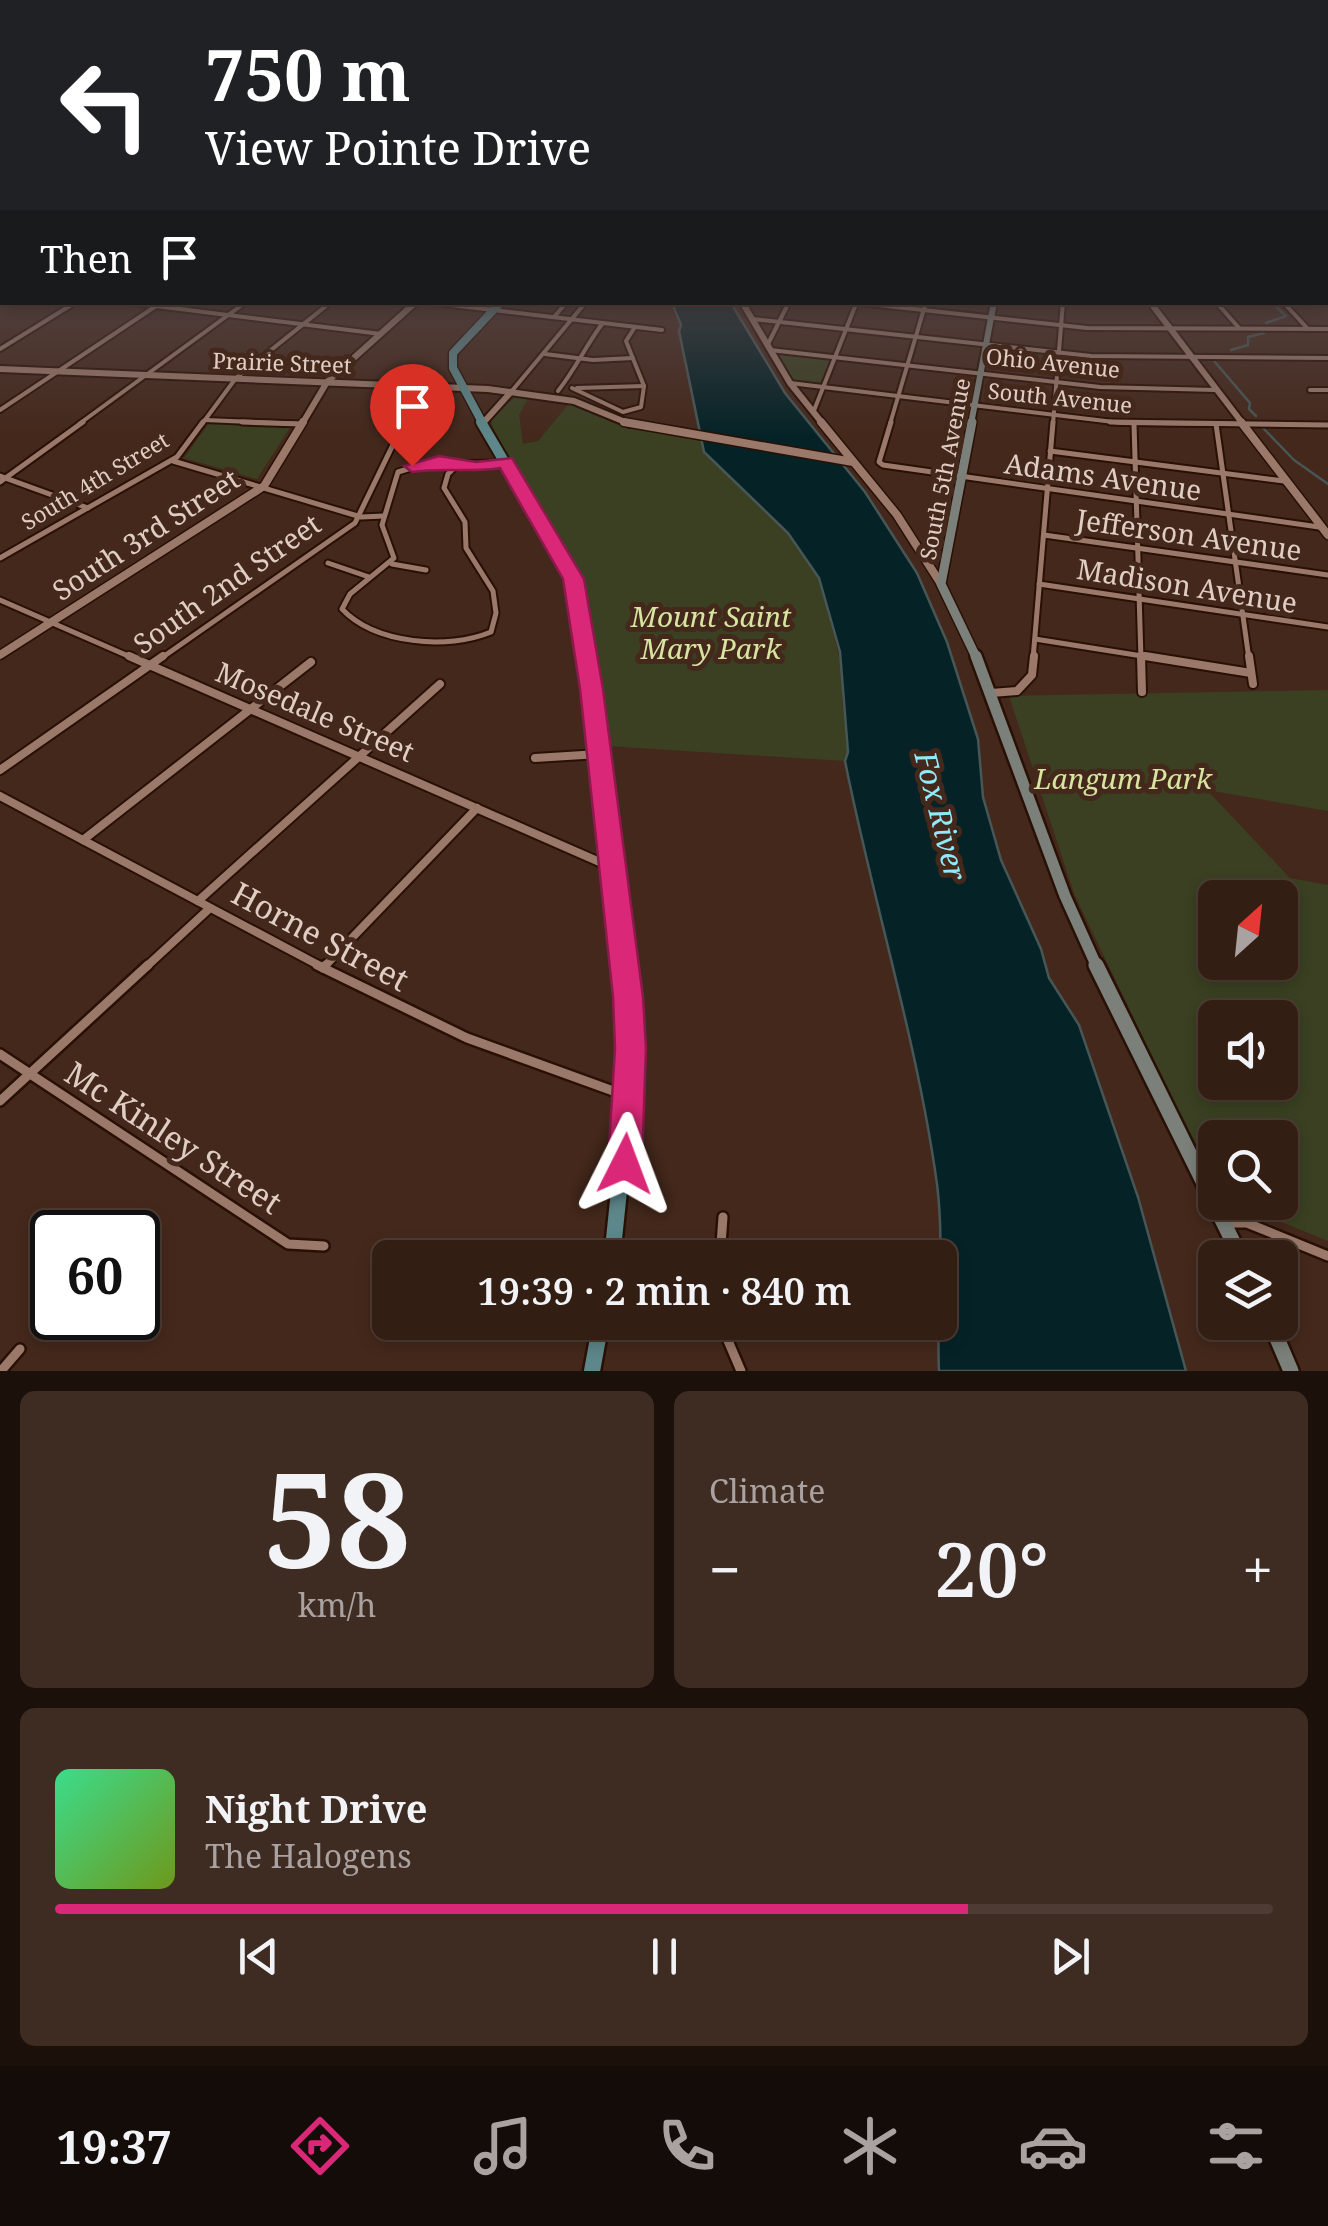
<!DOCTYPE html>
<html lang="en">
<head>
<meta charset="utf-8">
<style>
	body { margin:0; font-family:"Noto Serif",serif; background:#3e2b22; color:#f1f3f6; height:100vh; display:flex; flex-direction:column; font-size:38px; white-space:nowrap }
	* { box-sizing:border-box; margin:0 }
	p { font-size:32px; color:#a9a2a0 }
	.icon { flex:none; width:55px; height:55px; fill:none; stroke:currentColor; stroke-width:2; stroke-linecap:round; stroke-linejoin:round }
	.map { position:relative; height:1371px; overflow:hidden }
	.sheet { display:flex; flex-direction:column; gap:20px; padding:20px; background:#1c100b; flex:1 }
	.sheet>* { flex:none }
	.top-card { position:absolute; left:0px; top:0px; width:1330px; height:305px; box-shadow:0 5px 15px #0003,0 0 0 2px #4e3c34; background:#202124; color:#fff; overflow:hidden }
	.needle { width:65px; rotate:27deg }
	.buttons { position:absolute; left:1198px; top:880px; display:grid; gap:20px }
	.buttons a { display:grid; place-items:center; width:100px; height:100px; border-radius:15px; background:#331e14; box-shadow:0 5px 15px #0003,0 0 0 2px #4e3c34; font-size:50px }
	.speed { position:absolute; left:30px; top:1210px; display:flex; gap:20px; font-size:50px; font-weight:700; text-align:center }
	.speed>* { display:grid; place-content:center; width:130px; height:130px; border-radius:50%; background:#331e14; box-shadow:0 5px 15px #0003,0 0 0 2px #4e3c34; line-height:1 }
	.speed .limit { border:5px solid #111; border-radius:15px; background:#fff; color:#111 }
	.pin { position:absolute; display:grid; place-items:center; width:85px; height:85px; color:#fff; margin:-102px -42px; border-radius:50% 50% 50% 0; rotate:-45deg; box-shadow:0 0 10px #0007 }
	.pin .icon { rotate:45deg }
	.me { position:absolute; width:110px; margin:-55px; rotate:3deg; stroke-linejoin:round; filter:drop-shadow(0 0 8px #0008) }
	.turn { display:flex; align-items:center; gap:35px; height:210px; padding:0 40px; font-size:45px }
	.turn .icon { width:130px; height:130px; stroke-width:2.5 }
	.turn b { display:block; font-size:70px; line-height:85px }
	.then { display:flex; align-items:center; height:95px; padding:0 40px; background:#0003; gap:20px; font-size:38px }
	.big { font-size:75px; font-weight:600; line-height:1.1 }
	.sheet .card { flex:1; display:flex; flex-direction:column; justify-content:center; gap:15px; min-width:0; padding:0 35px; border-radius:15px; background:#3e2b22 }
	.sheet .dial { align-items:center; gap:0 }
	.dial b { font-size:130px; line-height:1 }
	.song { display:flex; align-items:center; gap:30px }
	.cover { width:120px; height:120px; border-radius:15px; background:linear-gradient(135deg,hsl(150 70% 55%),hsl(80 70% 35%)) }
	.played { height:10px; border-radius:5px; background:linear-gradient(90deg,#db2777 75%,#4e3c34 75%) }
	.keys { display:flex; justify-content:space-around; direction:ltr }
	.heat { display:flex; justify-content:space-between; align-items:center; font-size:55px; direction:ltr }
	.sheet .tiles { flex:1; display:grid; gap:20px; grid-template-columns:1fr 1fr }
	.card:last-child { grid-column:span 2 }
	.trip { position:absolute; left:372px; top:1240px; width:585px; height:100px; border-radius:15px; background:#331e14; box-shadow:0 5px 15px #0003,0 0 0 2px #4e3c34; font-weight:600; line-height:100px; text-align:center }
	.dock { display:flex; height:160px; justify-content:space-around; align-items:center; background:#140c08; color:#a9a2a0 }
	.dock .icon { width:70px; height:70px }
	.dock .selected { color:#db2777 }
	.dock b { font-size:45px; color:#f1f3f6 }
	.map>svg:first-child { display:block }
</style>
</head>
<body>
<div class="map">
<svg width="1328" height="1371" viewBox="0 0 1328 1371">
	<rect width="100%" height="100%" fill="#44281b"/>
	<g fill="#3a4021" fill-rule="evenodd">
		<path d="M772,351l63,7 -12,29 -33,-4z"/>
		<path d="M516,396l12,2 -9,17 4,29 15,-3 33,-40 44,21 89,17v13l84,81 31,45 25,98 -2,24 6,52 -3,9 -238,-15 -27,-162 -88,-158v-7z"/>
		<path d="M209,423l82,3 -34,53 -73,-21z"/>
		<path d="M1328,690v121l-121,-21 83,88 38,7v356l-94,-38 46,-1v-64h-65v49l-140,-291 -66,-200zM1215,898h65v64h-65zM1215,1018h65v64h-65z"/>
	</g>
	<path fill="#052327" stroke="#475656" stroke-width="2.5" d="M672,303h59l54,90 80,99 52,81 30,69 31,97 5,58 18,63 40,89 8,29 30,47 59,172 48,174h-247c-3,-62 6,-123 -2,-187 -20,-144 -64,-282 -92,-423l3,-9 -8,-100 -21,-74 -31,-45 -84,-81 -25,-121 2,-6z"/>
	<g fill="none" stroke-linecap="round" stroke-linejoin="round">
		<g stroke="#475656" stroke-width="2.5">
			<path d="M1289,305h39"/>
			<path d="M1266,323l20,-7 -15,-14"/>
			<path d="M1231,350l17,-5v-8l16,-4"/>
			<path d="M1215,362l35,41 -1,6 7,7"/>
			<path d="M1263,428l31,32 34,24"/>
		</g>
		<defs>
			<g id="minor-far3">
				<path d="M124,302l257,32"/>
				<path d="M426,302l236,28"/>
				<path d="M851,302l236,26 241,1"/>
				<path d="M1216,302l23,26"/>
				<path d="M1283,302l25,27"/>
				<path d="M554,317l13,-15"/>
				<path d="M752,319l339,37 237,2"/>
				<path d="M767,346l22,-44"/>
				<path d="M0,349l76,-47"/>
				<path d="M770,350l330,37 115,3"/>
				<path d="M545,354l48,6 40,-2"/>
				<path d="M790,383l332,40 108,1"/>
				<path d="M572,388l51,24 18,-5 3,-21 -18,-45 9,-14"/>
				<path d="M577,388l67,-2"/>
				<path d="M1310,390h18"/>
				<path d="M558,391c18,-23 27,-44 44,-67"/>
				<path d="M511,392l75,-90"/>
				<path d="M0,410l156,-104"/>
				<path d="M813,413l43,-109"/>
				<path d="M205,420l96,4"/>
				<path d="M79,424l167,-122"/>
				<path d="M202,424l34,-46 95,-76"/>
				<path d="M402,424l19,-39"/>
				<path d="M890,424l36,-122"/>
				<path d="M1053,424l10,-122"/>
			</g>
			<g id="minor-far2">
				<path d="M242,422l59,2"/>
				<path d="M891,422l-12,40 4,3 436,62"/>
				<path d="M1110,422l218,3"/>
				<path d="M1134,424l7,235"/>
				<path d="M1216,424l33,235"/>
				<path d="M1050,451l234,30"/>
				<path d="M173,461l188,56 23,-1"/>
				<path d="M458,464l-10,10 -4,14 21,34 1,26 27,43 3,22 -5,19c-43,18 -116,12 -149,-23l8,-15 44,-36 -12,-33 16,-53 26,-8 80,-1"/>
				<path d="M0,476l88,32"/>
				<path d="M0,482l83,-60"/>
				<path d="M1044,535l284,40"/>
				<path d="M0,558l177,-101 26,-35"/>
				<path d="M328,563l41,14"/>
				<path d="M392,564l34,6"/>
				<path d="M1039,584l289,43"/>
				<path d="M0,600l135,59"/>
				<path d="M1035,639l126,20"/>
				<path d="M160,659l195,-136 49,-101"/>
				<path d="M1033,659l20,-237"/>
			</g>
			<g id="minor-far1">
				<path d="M129,656l482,211"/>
				<path d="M1141,656l1,36"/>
				<path d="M1145,656l106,17"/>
				<path d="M1249,656l4,28"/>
				<path d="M991,693l26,-2 15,-16 2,-19"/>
				<path d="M535,758l64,-4"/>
				<path d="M0,770l163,-114"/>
				<path d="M0,796l322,171"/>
				<path d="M83,840l228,-178"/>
				<path d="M198,901l242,-217"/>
				<path d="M146,967l64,-59"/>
				<path d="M324,967l153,-159"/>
			</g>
			<g id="minor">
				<path d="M317,965l150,73 160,58"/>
				<path d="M323,968l3,-3"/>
				<path d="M0,1054l288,190 36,2"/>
				<path d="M0,1101l148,-136"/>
				<path d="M1228,1223h19l81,33"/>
				<path d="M720,1258l3,-41"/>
				<path d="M720,1322l21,49"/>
				<path d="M1,1371l19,-22"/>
			</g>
			<g id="tertiary-far1">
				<path d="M742,302l48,81 33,41"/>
				<path d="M1150,302l93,122"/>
				<path d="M0,369l488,20 86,12 56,23"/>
				<path d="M483,423l28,-31"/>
				<path d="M302,424l25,-42 89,-80"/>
			</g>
			<g id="tertiary">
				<path d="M624,422l229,40"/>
				<path d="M821,422l76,93 44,69"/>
				<path d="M1241,422l87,113"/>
				<path d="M0,655l264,-169 39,-64"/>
			</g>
			<path id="secondary-far3" d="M971,424l23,-122"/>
			<path id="secondary-far2" d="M972,422l-31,162 36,75"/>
			<path id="secondary-far1" d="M976,656l89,240 32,71"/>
			<g id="secondary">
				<path d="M1096,965l145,293"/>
				<path d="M1270,1322l21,49"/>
			</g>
			<path id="primary-far3" d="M483,424l-30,-56v-15l48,-51"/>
			<path id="primary-far2" d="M481,422l92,157 14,80"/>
			<path id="primary-far1" d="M586,656l39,311"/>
			<g id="primary">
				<path d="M612,1258l17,-163 -5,-130"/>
				<path d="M592,1371l9,-49"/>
			</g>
		</defs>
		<use href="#minor-far3" stroke="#291005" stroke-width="8"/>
		<use href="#minor-far2" stroke="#291005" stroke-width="9"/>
		<use href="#minor-far1" stroke="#291005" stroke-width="12"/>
		<use href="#minor" stroke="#291005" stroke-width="14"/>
		<use href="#tertiary-far1" stroke="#291005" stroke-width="10"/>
		<use href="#tertiary" stroke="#291005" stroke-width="11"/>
		<use href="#secondary-far3" stroke="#291005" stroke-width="10"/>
		<use href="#secondary-far2" stroke="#291005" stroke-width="12"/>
		<use href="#secondary-far1" stroke="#291005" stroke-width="16"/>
		<use href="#secondary" stroke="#291005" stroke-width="20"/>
		<use href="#primary-far3" stroke="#291005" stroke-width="11"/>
		<use href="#primary-far2" stroke="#291005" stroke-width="14"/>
		<use href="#primary-far1" stroke="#291005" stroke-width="18"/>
		<use href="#primary" stroke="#291005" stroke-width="21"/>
		<use href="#minor-far3" stroke="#9a796a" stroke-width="4"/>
		<use href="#minor-far2" stroke="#9a796a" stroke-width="5"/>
		<use href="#minor-far1" stroke="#9a796a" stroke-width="8"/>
		<use href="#minor" stroke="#9a796a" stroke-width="9"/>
		<use href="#tertiary-far1" stroke="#9a796a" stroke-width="6"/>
		<use href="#tertiary" stroke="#9a796a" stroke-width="8"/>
		<use href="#secondary-far3" stroke="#7c807a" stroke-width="6"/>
		<use href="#secondary-far2" stroke="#7c807a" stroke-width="9"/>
		<use href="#secondary-far1" stroke="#7c807a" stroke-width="11"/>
		<use href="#secondary" stroke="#7c807a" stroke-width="15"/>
		<use href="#primary-far3" stroke="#5d878a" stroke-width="8"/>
		<use href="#primary-far2" stroke="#5d878a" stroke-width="10"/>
		<use href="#primary-far1" stroke="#5d878a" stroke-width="12"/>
		<use href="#primary" stroke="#5d878a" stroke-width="16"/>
	</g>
	<linearGradient id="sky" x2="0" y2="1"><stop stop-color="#25160f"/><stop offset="0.56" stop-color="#56484a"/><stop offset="1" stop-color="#56484a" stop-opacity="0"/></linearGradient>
	<rect width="1328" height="436" fill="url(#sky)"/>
	<path fill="#db2777" stroke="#8e194d" stroke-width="2.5" d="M439,456l37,6 36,-4 72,121 19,110 40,308 3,51 -4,116 -5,11 -12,5 -12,-5 -5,-11 7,-116 -2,-51 -33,-308 -17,-110 -63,-111c-30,5 -57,-1 -88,4l-8,-6z"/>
	<g text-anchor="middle" stroke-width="10" stroke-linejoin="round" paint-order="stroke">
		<g font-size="22" fill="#e0cec5" stroke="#44281b">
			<text transform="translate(282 363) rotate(2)" y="8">Prairie Street</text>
			<text transform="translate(1053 363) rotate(6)" y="8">Ohio Avenue</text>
			<text transform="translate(1060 398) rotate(6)" y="8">South Avenue</text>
			<text transform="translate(945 469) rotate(-79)" y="8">South 5th Avenue</text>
			<text transform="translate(95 481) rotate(-31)" y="8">South 4th Street</text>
		</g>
		<g font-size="28" fill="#e0cec5" stroke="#44281b">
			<text transform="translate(1103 477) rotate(8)" y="10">Adams Avenue</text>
			<text transform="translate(146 535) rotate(-33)" y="10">South 3rd Street</text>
			<text transform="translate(1189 535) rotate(8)" y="10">Jefferson Avenue</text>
			<text transform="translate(227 584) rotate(-35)" y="10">South 2nd Street</text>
			<text transform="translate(1187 586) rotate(9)" y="10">Madison Avenue</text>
			<text transform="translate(315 712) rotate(23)" y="10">Mosedale Street</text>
		</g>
		<g font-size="28" font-style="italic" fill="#d7e5a1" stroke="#44281b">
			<text x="711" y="627">Mount Saint<tspan x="711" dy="32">Mary Park</tspan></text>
			<text x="1123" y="789">Langum Park</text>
		</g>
		<g font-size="30" font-style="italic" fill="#8feafa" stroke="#44281b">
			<text transform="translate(940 816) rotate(76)" y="10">Fox River</text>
		</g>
		<g font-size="32" fill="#e0cec5" stroke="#44281b">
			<text transform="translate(320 937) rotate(28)" y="11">Horne Street</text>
			<text transform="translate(173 1138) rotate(33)" y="11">Mc Kinley Street</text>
		</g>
	</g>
</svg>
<div class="buttons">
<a><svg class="needle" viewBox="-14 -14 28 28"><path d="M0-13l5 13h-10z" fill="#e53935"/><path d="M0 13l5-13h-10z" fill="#a9a2a0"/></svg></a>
<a><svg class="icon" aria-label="sound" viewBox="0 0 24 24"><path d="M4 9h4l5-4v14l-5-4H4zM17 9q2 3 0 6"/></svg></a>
<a><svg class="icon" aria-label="search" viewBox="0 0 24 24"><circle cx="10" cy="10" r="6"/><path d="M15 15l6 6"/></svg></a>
<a><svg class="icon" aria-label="layers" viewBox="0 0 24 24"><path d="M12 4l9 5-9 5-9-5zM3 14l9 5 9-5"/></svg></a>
</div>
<div class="speed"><div class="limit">60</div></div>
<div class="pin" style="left:412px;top:466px;background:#d93025"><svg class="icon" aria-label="arrive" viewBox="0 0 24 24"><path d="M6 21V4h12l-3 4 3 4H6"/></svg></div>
<svg class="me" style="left:625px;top:1164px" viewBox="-20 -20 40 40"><path d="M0-17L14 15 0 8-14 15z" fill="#db2777" stroke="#fff" stroke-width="4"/></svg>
<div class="trip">19:39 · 2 min · 840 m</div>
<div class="top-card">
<div class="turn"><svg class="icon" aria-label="left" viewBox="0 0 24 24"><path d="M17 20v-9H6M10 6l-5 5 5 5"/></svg><div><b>750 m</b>View Pointe Drive</div></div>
<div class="then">Then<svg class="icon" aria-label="arrive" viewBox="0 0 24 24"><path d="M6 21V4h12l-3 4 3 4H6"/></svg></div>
</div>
</div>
<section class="sheet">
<div class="tiles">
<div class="card dial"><b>58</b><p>km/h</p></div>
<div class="card"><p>Climate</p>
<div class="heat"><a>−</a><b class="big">20°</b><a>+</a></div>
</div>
<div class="card">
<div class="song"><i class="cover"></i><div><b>Night Drive</b><p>The Halogens</p></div></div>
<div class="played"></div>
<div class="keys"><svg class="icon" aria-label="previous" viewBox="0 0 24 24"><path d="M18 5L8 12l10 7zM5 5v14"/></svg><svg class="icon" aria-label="pause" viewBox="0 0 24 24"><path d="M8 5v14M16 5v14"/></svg><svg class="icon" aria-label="next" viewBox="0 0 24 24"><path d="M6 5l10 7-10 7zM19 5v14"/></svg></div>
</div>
</div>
</section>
<nav class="dock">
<b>19:37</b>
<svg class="icon selected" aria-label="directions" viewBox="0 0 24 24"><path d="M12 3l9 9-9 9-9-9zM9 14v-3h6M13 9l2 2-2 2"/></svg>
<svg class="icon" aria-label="music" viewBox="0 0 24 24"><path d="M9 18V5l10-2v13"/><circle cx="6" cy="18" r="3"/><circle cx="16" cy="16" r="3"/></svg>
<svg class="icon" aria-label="phone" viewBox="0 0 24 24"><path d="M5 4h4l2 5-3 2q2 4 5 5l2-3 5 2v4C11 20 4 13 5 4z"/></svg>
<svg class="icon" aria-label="climate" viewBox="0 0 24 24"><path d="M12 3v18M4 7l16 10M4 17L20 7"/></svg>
<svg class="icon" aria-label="car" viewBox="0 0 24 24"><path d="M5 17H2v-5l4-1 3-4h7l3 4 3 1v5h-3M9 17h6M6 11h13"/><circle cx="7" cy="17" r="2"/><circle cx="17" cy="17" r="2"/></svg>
<svg class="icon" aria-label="filters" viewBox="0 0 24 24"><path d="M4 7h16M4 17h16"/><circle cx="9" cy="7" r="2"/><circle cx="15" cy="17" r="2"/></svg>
</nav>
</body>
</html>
